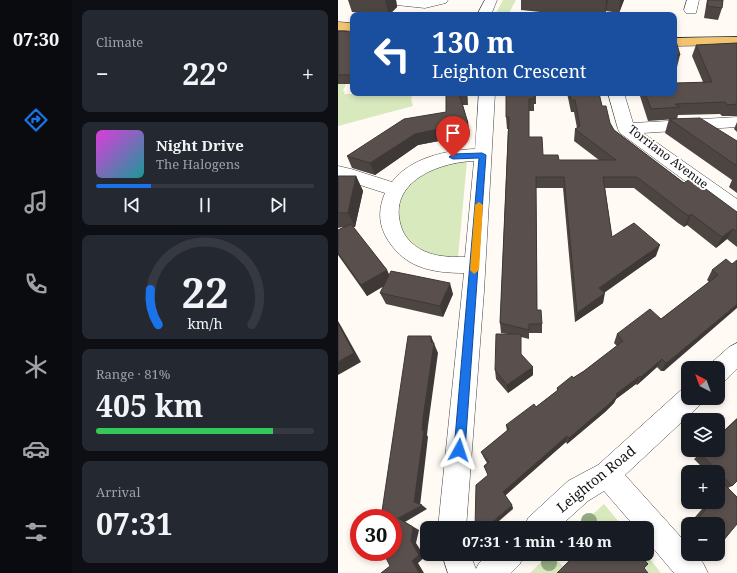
<!DOCTYPE html>
<html lang="en">
<head>
<meta charset="utf-8">
<style>
	body { margin:0; font-family:"Noto Serif",serif; background:#242831; color:#f1f3f6; height:100vh; display:flex; flex-direction:column; font-size:15px; white-space:nowrap }
	* { box-sizing:border-box; margin:0 }
	p { font-size:13px; color:#9ea1a6 }
	.icon { flex:none; width:22px; height:22px; fill:none; stroke:currentColor; stroke-width:2; stroke-linecap:round; stroke-linejoin:round }
	.map { position:relative; flex:1; overflow:hidden }
	.details { display:flex; flex-direction:column; gap:10px; padding:10px; background:#0d0f14; width:266px }
	.details>* { flex:none }
	.hud { position:absolute; left:12px; top:12px; width:327px; height:84px; border-radius:8px; box-shadow:0 2px 6px #0003; background:#1a4fa0; color:#fff; overflow:hidden }
	.needle { width:26px; rotate:319deg }
	.buttons { position:absolute; left:343px; top:361px; display:grid; gap:8px }
	.buttons a { display:grid; place-items:center; width:44px; height:44px; border-radius:8px; background:#171b24; box-shadow:0 2px 6px #0003; font-size:20px }
	.speed { position:absolute; left:12px; top:509px; display:flex; gap:8px; font-size:20px; font-weight:700; text-align:center }
	.speed>* { display:grid; place-content:center; width:52px; height:52px; border-radius:50%; background:#171b24; box-shadow:0 2px 6px #0003; line-height:1 }
	.speed .limit { border:6px solid #d22; background:#fff; color:#111 }
	.pin { position:absolute; display:grid; place-items:center; width:34px; height:34px; color:#fff; margin:-41px -17px; border-radius:50% 50% 50% 0; rotate:-45deg; box-shadow:0 0 4px #0007 }
	.pin .icon { rotate:45deg }
	.me { position:absolute; width:44px; margin:-22px; rotate:5deg; stroke-linejoin:round; filter:drop-shadow(0 0 3px #0008) }
	.turn { display:flex; align-items:center; gap:14px; height:84px; padding:0 16px; font-size:18px }
	.turn .icon { width:52px; height:52px; stroke-width:2.5 }
	.turn b { display:block; font-size:28px; line-height:34px }
	.big { font-size:30px; font-weight:700; line-height:1.1 }
	.details .tile { flex:1; display:flex; flex-direction:column; justify-content:center; gap:6px; min-width:0; padding:0 14px; border-radius:8px; background:#242831 }
	.details .dial { align-items:center; gap:0 }
	.dial svg { height:104px; overflow:visible; fill:none; stroke:#363941; stroke-width:7; stroke-linecap:round; text-anchor:middle }
	.dial text { fill:#f1f3f6; stroke:none }
	.song { display:flex; align-items:center; gap:12px }
	.cover { width:48px; height:48px; border-radius:6px; background:linear-gradient(135deg,hsl(300 70% 55%),hsl(180 70% 35%)) }
	.played { height:4px; border-radius:2px; background:linear-gradient(90deg,#1a73e8 25%,#363941 25%) }
	.keys { display:flex; justify-content:space-around; direction:ltr }
	.heat { display:flex; justify-content:space-between; align-items:center; font-size:22px; direction:ltr }
	.charge { height:6px; border-radius:3px; background:linear-gradient(90deg,#34c759 81%,#363941 0) }
	.trip { position:absolute; left:82px; top:521px; width:234px; height:40px; border-radius:8px; background:#171b24; box-shadow:0 2px 6px #0003; font-weight:700; line-height:40px; text-align:center }
	main { display:flex; flex:1; min-height:0 }
	.tabs { display:flex; flex-direction:column; width:72px; justify-content:space-around; align-items:center; background:#090b0e; color:#9ea1a6 }
	.tabs .icon { width:28px; height:28px }
	.tabs .on { color:#1a73e8 }
	.tabs b { font-size:18px; color:#f1f3f6 }
	.map>svg:first-child { display:block }
</style>
</head>
<body>
<main>
<nav class="tabs">
<b>07:30</b>
<svg class="icon on" aria-label="directions" viewBox="0 0 24 24"><path d="M12 3l9 9-9 9-9-9zM9 14v-3h6M13 9l2 2-2 2"/></svg>
<svg class="icon" aria-label="music" viewBox="0 0 24 24"><path d="M9 18V5l10-2v13"/><circle cx="6" cy="18" r="3"/><circle cx="16" cy="16" r="3"/></svg>
<svg class="icon" aria-label="phone" viewBox="0 0 24 24"><path d="M5 4h4l2 5-3 2q2 4 5 5l2-3 5 2v4C11 20 4 13 5 4z"/></svg>
<svg class="icon" aria-label="climate" viewBox="0 0 24 24"><path d="M12 3v18M4 7l16 10M4 17L20 7"/></svg>
<svg class="icon" aria-label="car" viewBox="0 0 24 24"><path d="M5 17H2v-5l4-1 3-4h7l3 4 3 1v5h-3M9 17h6M6 11h13"/><circle cx="7" cy="17" r="2"/><circle cx="17" cy="17" r="2"/></svg>
<svg class="icon" aria-label="filters" viewBox="0 0 24 24"><path d="M4 7h16M4 17h16"/><circle cx="9" cy="7" r="2"/><circle cx="15" cy="17" r="2"/></svg>
</nav>
<section class="details">
<div class="tile"><p>Climate</p>
<div class="heat"><a>−</a><b class="big">22°</b><a>+</a></div>
</div>
<div class="tile">
<div class="song"><i class="cover"></i><div><b>Night Drive</b><p>The Halogens</p></div></div>
<div class="played"></div>
<div class="keys"><svg class="icon" aria-label="previous" viewBox="0 0 24 24"><path d="M18 5L8 12l10 7zM5 5v14"/></svg><svg class="icon" aria-label="pause" viewBox="0 0 24 24"><path d="M8 5v14M16 5v14"/></svg><svg class="icon" aria-label="next" viewBox="0 0 24 24"><path d="M6 5l10 7-10 7zM19 5v14"/></svg></div>
</div>
<div class="tile dial"><svg viewBox="0 0 100 80">
<path d="M14 69A42 42 0 1 1 86 69"/>
<path d="M14 69A42 42 0 0 1 8 42" stroke="#1a73e8"/>
<text x="50" y="56" font-size="32" font-weight="700">22</text>
<text x="50" y="72" font-size="11">km/h</text>
</svg></div>
<div class="tile"><p>Range · 81%</p><b class="big">405 km</b><div class="charge"></div></div>
<div class="tile"><p>Arrival</p><b class="big">07:31</b></div>
</section>
<div class="map">
<svg width="399" height="573" viewBox="0 0 399 573">
	<rect width="100%" height="100%" fill="#fffbf4"/>
	<g fill="#d9e9be">
		<path d="M165,0h13l-7,13 2,2h-16z"/>
		<path d="M0,84h8l-3,7 2,1 -1,2 69,-1 -2,6 2,7 -75,20z"/>
		<path d="M129,161l-9,97c-25,-1 -58,-11 -59,-41 0,-10 1,-18 6,-26 14,-21 40,-27 62,-30z"/>
		<path d="M266,504l20,24h-46z"/>
		<path d="M211,554l14,12 -6,7h-27z"/>
		<path d="M294,554h14l15,19h-22z"/>
	</g>
	<g fill="none" stroke-linecap="round" stroke-linejoin="round">
		<defs>
			<g id="minor">
				<path d="M43,0h67l-2,3 -21,5 -38,-4 -4,-1z"/>
				<path d="M147,0h12l-6,15h-14z"/>
				<path d="M349,0h12l-3,13h-10l-2,-3z"/>
				<path d="M141,93h16l-11,198 -18,237h-28l26,-255c-34,0 -62,-6 -79,-38 -7,-14 -6,-28 0,-42l-47,-15v-12l13,3 41,13c18,-24 54,-32 83,-33zM136,161l-9,96c-12,0 -25,0 -36,-4 -13,-4 -25,-15 -28,-27 -14,-44 38,-64 73,-65z"/>
				<path d="M270,93h16l9,30 104,-6v10l-94,6 94,66v17l-7,-2 -110,-81 -2,-4z"/>
				<path d="M399,343v26l-11,11 -8,3v-15h-10l2,-4 19,-17z"/>
				<path d="M350,387v11h14l-3,8 -74,69 63,70v9h8l7,9 5,10h-34l-27,-32v-13h-11l-32,-37 -16,10 -30,27h-34l4,-10 40,-37 30,-16 83,-75z"/>
				<path d="M104,554h28l6,15 3,-6 9,-9h36l-4,10 -9,9h-63z"/>
			</g>
			<g id="major">
				<path d="M0,22l15,1v8l-15,-1z"/>
				<path d="M399,37v8l-63,1v-8z"/>
			</g>
		</defs>
		<use href="#minor" stroke="#434343" stroke-width="1"/>
		<use href="#major" stroke="#212121" stroke-width="1"/>
		<use href="#minor" fill="#fff" fill-rule="evenodd"/>
		<use href="#major" fill="#f3c470" fill-rule="evenodd"/>
	</g>
	<g fill="#92aa80">
		<circle cx="251" cy="521" r="8"/>
		<circle cx="211" cy="563" r="8"/>
	</g>
	<g fill="#4d4542">
		<path d="M10,0h48l1,7 -8,8 -37,-3z"/>
		<path d="M183,0h103l-5,13 -13,-2 -1,4h-36l-48,-5z"/>
		<path d="M369,0h16l-1,8 -4,12 -14,-2z"/>
		<path d="M0,31l15,1v52h-15z"/>
		<path d="M336,41l6,14 -3,12h-3z"/>
		<path d="M399,43v73h-15l-2,-2 -42,1 -1,4 -29,2 -9,-28h35l29,-11 -11,-26 4,-11z"/>
		<path d="M108,93h21l1,12h-5l5,18 2,12 -52,10 -43,30 -23,-7 -5,-12 99,-44z"/>
		<path d="M168,93h30v11h-2v7h-5v26l14,18 16,5h40l-25,-19 1,-12 2,-1 -3,-16h-3l-4,-19h32l3,13 8,17 4,7 70,53 53,29v35l-10,-8 -11,9 -29,-23 -3,2 -6,-4 -44,-35h-29l7,49 44,19 -52,36 -1,11 -28,19 -12,-134h-27l1,122 5,14v9h-13v6l-8,-2v17l12,21 -25,18 -12,-14 -1,-9 13,-36 -7,-1 -1,-10 8,-194h-1l-1,-12z"/>
		<path d="M331,119l68,22v52l-8,-6 3,-7 -67,-47z"/>
		<path d="M399,122v10l-3,-3z"/>
		<path d="M0,176h18l7,15 -8,36h-2l34,43 2,5 64,19 -10,23 -57,-13 -6,-11 4,-7 -17,10 -29,-41v-25l6,-3 -6,1z"/>
		<path d="M394,264l-68,107h-3l-4,-4 -20,18 -1,-1 -20,15 -2,4 -9,9 -38,32 -1,-2 -61,54 7,9 1,4 -25,-34 -4,-9 3,-3 -3,-5 -3,-6 26,-21 -1,-6 30,-18 21,-16v-3l27,-17 33,-25 -3,-3 3,-9 44,-15 48,-37 -2,-2 5,-10z"/>
		<path d="M399,418v63l-5,5 -4,2 -10,36h-29l19,-22h10v-30h-11l-13,-13 10,-9h14v-14z"/>
		<path d="M350,525v7l-3,-4z"/>
	</g>
	<g fill="#3e3836">
		<path d="M47,0h11l1,7 -8,8z"/>
		<path d="M268,0h2l-2,11 -1,4z"/>
		<path d="M282,0h4l-5,13z"/>
		<path d="M128,93h1l1,12 -2,-11z"/>
		<path d="M130,123l2,12 -52,10 -43,30 -5,-12 45,-29z"/>
		<path d="M18,176l7,15 -8,36 -7,-14z"/>
		<path d="M353,214l-4,11 -3,2 5,-11z"/>
		<path d="M395,229l-6,10 -11,9 6,-11z"/>
		<path d="M322,245l-4,11 -59,42 2,-10z"/>
		<path d="M49,270l5,11 -25,15 -6,-11z"/>
		<path d="M112,283l3,11 -10,23 -3,-11z"/>
		<path d="M267,293l-2,10 -28,19 2,-9z"/>
		<path d="M399,304v4l-73,63h-3l5,-8z"/>
		<path d="M0,321l3,5 20,36 -23,13z"/>
		<path d="M93,336l7,17 -10,73 -1,9 1,2 -8,69 -6,-4z"/>
		<path d="M324,359l-5,8 -20,18 4,-8z"/>
		<path d="M195,367v8l-25,18 -1,-8z"/>
		<path d="M302,376l-4,8 -20,15 -2,4 -9,9 -38,32 2,-6 47,-44z"/>
		<path d="M229,436l-1,6 -62,54 -1,-4z"/>
		<path d="M84,505l5,4 -22,13 14,8 -3,13 9,14 -7,6 6,10h-5l-7,-12 -14,-43z"/>
		<path d="M174,505l1,4 -22,19h-6z"/>
	</g>
	<g fill="#59504d" stroke="#3e3836">
		<path d="M370,0h15l-1,8 -15,-2z"/>
		<path d="M0,31l15,1v43h-15z"/>
		<path d="M336,41h2l4,14h-6z"/>
		<path d="M399,43v61l-10,1 -2,-3 -50,2 5,3 -29,2 -6,-16h29v-10l38,-1 -16,-37z"/>
		<path d="M108,93h20v1h-7l9,29 -53,11 -45,29 -23,-7 57,-37 42,-7z"/>
		<path d="M168,93h28v6h-5v38h13l1,18h15l1,5h57l-41,-31 5,-3 -5,-26h-4l-1,-7h29l3,13h4l4,17 4,7 70,53 7,-5 46,34v20l-4,-3 -11,8 -31,-23 -2,2 -6,-4 -46,-35h-34l9,60 22,-14 26,22 -61,43 6,5 -28,20 -13,-136h-28l1,133h4l1,14h-13v6l-29,-7 9,-206h-3z"/>
		<path d="M362,118l37,23v25l-68,-47z"/>
		<path d="M0,176h18l-8,37h-10z"/>
		<path d="M13,224l36,46 -26,15 -23,-32v-23z"/>
		<path d="M388,259l6,5 5,-4v44l-69,58 -2,1 -4,-4 -21,18 -1,-1 -24,18 1,2 -9,9 -39,33 -2,-2 -64,56 9,13 -27,23h-10l1,-43 12,-10 -4,-9 5,-4 -8,-10 28,-23 -3,-4 28,-21 2,3 22,-17 -1,-2 15,-12 1,2 11,-7 39,-30 -6,-7 33,-25 11,10 57,-44 -6,-5z"/>
		<path d="M53,271l59,12 -10,23 -60,-13z"/>
		<path d="M0,323l16,30 -16,9z"/>
		<path d="M158,334h25v20l12,13 -26,18 -12,-15z"/>
		<path d="M70,336h23v6l3,1 -11,75 -1,12 2,1 -10,71 8,3 -24,13 15,9 -2,14 8,14 -7,6 7,12h-38l9,-7 -7,-14h10v-34h-12z"/>
		<path d="M399,419v62l-5,5 -31,-32 4,-4h13v-13z"/>
		<path d="M382,480l17,17v27l-19,23v-23h-25l19,-22h6v-19z"/>
		<path d="M238,554h63l9,10 -4,4 4,5h-91z"/>
	</g>
	<path fill="#1a73e8" stroke="#114b97" d="M144,153l4,2 -21,295 -2,3 -4,2 -4,-2 -1,-3 25,-292 -26,1 -4,-2 4,-3z"/>
	<path fill="#f59e0b" d="M141,202l4,3 -4,65 -5,4 -4,-4 5,-65z"/>
	<g text-anchor="middle" stroke-width="4" stroke-linejoin="round" paint-order="stroke">
		<g font-size="12" fill="#101010" stroke="#fff">
			<text transform="translate(330 157) rotate(37)" y="4">Torriano Avenue</text>
		</g>
		<g font-size="14" fill="#101010" stroke="#fff">
			<text transform="translate(258 479) rotate(-39)" y="5">Leighton Road</text>
		</g>
	</g>
</svg>
<div class="buttons">
<a><svg class="needle" viewBox="-14 -14 28 28"><path d="M0-13l5 13h-10z" fill="#e53935"/><path d="M0 13l5-13h-10z" fill="#9ea1a6"/></svg></a>
<a><svg class="icon" aria-label="layers" viewBox="0 0 24 24"><path d="M12 4l9 5-9 5-9-5zM3 14l9 5 9-5"/></svg></a>
<a>+</a>
<a>−</a>
</div>
<div class="speed"><div class="limit">30</div></div>
<div class="pin" style="left:115px;top:157px;background:#d93025"><svg class="icon" aria-label="arrive" viewBox="0 0 24 24"><path d="M6 21V4h12l-3 4 3 4H6"/></svg></div>
<svg class="me" style="left:121px;top:450px" viewBox="-20 -20 40 40"><path d="M0-17L14 15 0 8-14 15z" fill="#1a73e8" stroke="#fff" stroke-width="4"/></svg>
<div class="trip">07:31 · 1 min · 140 m</div>
<div class="hud">
<div class="turn"><svg class="icon" aria-label="left" viewBox="0 0 24 24"><path d="M17 20v-9H6M10 6l-5 5 5 5"/></svg><div><b>130 m</b>Leighton Crescent</div></div>
</div>
</div>
</main>
</body>
</html>
